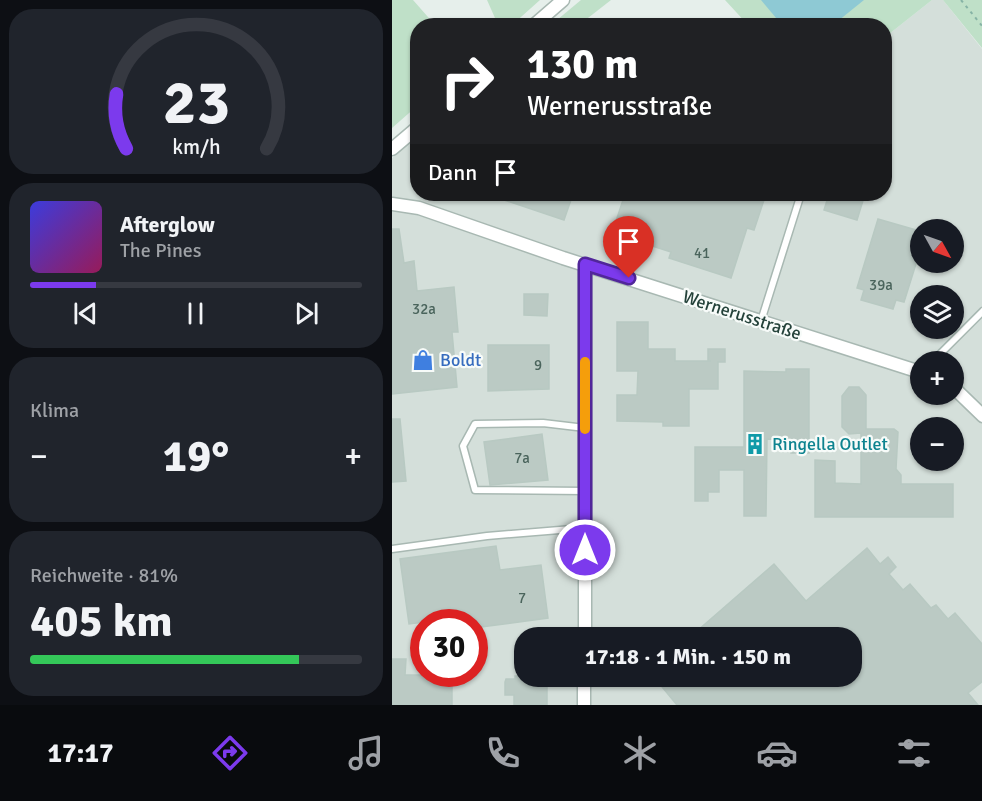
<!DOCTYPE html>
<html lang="de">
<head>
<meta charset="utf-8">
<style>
	body { margin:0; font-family:Signika,sans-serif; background:#20242c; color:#f1f3f6; height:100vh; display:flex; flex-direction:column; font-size:22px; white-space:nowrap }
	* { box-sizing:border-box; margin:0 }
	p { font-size:20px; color:#9ea1a6 }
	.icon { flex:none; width:33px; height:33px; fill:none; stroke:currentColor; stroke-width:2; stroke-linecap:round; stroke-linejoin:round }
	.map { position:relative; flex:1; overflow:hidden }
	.sheet { display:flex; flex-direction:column; gap:9px; padding:9px; background:#0d0f14; width:392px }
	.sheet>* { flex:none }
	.hud { position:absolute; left:18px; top:18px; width:482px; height:183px; border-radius:24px; box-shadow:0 2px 4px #0004; background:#202124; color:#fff; overflow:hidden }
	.needle { width:39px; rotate:130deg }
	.controls { position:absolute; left:518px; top:219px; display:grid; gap:12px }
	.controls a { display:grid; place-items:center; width:54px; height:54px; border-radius:50%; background:#171b24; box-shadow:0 2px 4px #0004; font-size:30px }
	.speed { position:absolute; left:18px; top:609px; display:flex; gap:12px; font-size:30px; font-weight:700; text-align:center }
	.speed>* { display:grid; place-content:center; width:78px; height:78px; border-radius:50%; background:#171b24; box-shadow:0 2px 4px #0004; line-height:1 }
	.speed .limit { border:9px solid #d22; background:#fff; color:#111 }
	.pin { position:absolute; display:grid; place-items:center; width:51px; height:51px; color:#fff; margin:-62px -26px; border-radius:50% 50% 50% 0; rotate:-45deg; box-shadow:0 0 6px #0007 }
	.pin .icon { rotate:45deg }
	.me { position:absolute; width:66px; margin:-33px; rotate:0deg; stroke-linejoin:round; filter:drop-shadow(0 0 4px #0008) }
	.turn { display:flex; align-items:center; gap:21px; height:126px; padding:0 18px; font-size:27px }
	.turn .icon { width:78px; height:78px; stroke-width:2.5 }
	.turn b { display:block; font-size:42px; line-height:51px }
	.then { display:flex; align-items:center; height:57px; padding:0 18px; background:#0003; gap:12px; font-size:22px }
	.big { font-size:45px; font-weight:700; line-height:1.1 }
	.sheet .tile { flex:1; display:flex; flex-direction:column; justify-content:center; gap:9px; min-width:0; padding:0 21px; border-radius:24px; background:#20242c }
	.sheet .dial { align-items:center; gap:0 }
	.dial svg { height:156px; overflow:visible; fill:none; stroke:#363941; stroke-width:7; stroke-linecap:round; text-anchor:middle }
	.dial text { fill:#f1f3f6; stroke:none }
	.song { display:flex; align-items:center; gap:18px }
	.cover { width:72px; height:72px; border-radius:9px; background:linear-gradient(135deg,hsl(240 70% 55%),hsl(330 70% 35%)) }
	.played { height:6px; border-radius:3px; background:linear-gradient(90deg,#7c3aed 20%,#363941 20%) }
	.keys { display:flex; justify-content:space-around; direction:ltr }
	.heat { display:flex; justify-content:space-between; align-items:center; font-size:33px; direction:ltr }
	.charge { height:9px; border-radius:4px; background:linear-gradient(90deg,#34c759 81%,#363941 0) }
	.trip { position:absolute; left:122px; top:627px; width:348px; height:60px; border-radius:24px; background:#171b24; box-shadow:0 2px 4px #0004; font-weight:700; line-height:60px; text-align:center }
	.menu { display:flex; height:96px; justify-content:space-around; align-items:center; background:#090b0e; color:#9ea1a6 }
	.menu .icon { width:42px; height:42px }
	.menu .selected { color:#7c3aed }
	.menu b { font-size:27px; color:#f1f3f6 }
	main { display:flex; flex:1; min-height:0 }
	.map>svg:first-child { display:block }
</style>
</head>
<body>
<main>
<section class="sheet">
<div class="tile dial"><svg viewBox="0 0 100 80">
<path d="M14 69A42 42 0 1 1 86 69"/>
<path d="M14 69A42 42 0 0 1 9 41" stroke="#7c3aed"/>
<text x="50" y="56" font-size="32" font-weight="700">23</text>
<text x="50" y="72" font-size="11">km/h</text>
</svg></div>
<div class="tile">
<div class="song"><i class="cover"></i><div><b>Afterglow</b><p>The Pines</p></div></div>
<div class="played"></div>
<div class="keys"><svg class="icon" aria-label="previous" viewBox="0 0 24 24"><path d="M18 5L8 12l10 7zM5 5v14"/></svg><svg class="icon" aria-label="pause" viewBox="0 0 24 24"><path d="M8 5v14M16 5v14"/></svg><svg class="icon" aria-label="next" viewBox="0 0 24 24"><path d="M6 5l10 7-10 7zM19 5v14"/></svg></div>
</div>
<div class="tile"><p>Klima</p>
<div class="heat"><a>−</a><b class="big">19°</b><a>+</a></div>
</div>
<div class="tile"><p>Reichweite · 81%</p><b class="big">405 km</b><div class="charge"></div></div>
</section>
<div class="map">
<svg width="591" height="705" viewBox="0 0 591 705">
	<rect width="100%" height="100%" fill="#e6efeb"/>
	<path fill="#d4dfda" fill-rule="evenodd" d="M540,0h11l39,49v656h-590v-547l25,-21 1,57h466v-156zM528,230h33v32h-33zM528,296h33v32h-33zM528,362h33v32h-33zM528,428h33v32h-33zM32,622h50v52h-50zM132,638h327v38h-327z"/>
	<g fill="#bfe0c8">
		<path d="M0,0h21l22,25 -17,1 -1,80 -25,22z"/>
		<path d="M95,0h53l-28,25h-55l38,-7z"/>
		<path d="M189,0h30l-32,25h-28z"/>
		<path d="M333,0h207l-48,38v-12l-136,-1z"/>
		<path d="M551,0h39v48z"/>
	</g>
	<path fill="#8ec9d4" d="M369,0h103l-31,25h-51z"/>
	<g fill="#bbcac4" stroke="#b8c9c2" stroke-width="1.5">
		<path d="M100,194h81l-9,26 -72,-24z"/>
		<path d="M233,194h141l-12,36 -7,-2 -16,50 -62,-20 2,-6 -59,-19z"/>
		<path d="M437,194h36l-8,26 -33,-10z"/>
		<path d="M486,219l42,12v20l-16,51 -8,-2 -3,9 -32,-9 3,-10 -7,-2z"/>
		<path d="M0,229h7l5,34 10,-2 3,30 37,-4 4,45h-6l5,55 -65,7z"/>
		<path d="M132,294h24l-1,22 -23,-1z"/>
		<path d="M225,322h31v27h27v12h36h-3v-12h17v13h-7v27h-29v37h-26v-4l-46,-1v-26h20l1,-24h-21z"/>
		<path d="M96,345h61v44l-61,2z"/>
		<path d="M394,369h23v84h-18v-13l-24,-1 -1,77h-22v-46h-25v22h-11v9h-13v-54h49v-76l42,1z"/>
		<path d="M457,387h10l7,8v34h28l4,3 -2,37 5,6v9h52v33h-138v-57l20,1v22l26,1v-51l-12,1 -7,-7v-31z"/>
		<path d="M0,419h8l6,62 -14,1z"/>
		<path d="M150,434l6,46 -58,5 -6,-43z"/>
		<path d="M104,546l4,24 41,-5 7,53 -74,10v-6h-34v-2l-31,4 -9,-65z"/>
		<path d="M475,548l13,16 8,-7 8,10 -7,7 14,16 7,-6 21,24 5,-3 12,14 7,-6 28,32v36l-15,12 10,12h-301l-24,-29h198v-38h-162l85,-74 32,37z"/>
		<path d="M0,659h14l-1,16h47v30h-60z"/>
		<path d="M123,676h32v29h-33v-10h-9v-13l1,-3h9z"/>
	</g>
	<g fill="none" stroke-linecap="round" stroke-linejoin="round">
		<defs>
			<g id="lane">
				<path d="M369,321l40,-127"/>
				<path d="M540,362l51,-51"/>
				<path d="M193,491l-110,-1 -12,-44 12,-22 68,-1 42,5"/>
				<path d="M0,549l95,-13 97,-8"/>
			</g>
			<g id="street">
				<path d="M141,26l30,-26"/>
				<path d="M0,149l26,-22"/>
				<path d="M0,204l27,4 144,50 357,114"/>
				<path d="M561,387l30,29"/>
				<path d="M193,638v-374"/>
				<path d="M192,705v-29"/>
			</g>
		</defs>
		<use href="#lane" stroke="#a8b8b2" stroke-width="9"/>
		<use href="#street" stroke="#a8b8b2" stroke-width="15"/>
		<path stroke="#86b3a5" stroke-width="2" stroke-dasharray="3 4.5" stroke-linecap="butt" d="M569,0l22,27"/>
		<use href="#lane" stroke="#fff" stroke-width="6"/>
		<use href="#street" stroke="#fff" stroke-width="12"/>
	</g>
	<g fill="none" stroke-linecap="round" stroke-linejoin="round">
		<defs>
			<path id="route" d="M193,550v-286l44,14"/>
		</defs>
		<use href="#route" stroke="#51269a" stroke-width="15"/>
		<use href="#route" stroke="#7c3aed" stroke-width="10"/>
		<path stroke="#f59e0b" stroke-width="10" d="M193,362v67"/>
	</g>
	<defs>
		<symbol id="shop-bare" viewBox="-9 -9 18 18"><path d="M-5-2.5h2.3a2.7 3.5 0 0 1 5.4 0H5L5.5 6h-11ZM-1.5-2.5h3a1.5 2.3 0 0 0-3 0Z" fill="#3f7fe0" stroke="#f7fbf9" stroke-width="2.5" paint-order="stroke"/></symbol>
		<symbol id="building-bare" viewBox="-9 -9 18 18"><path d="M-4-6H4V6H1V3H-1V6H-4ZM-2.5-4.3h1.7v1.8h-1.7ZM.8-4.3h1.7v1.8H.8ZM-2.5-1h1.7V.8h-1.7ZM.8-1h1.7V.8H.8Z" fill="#0f9aa8" stroke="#f7fbf9" stroke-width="2.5" paint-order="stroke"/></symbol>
	</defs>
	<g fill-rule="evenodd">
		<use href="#shop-bare" x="16" y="345" width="30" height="30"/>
		<use href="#building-bare" x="348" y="429" width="30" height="30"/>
	</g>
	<g text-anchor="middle" stroke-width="4.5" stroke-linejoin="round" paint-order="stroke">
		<g font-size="15" fill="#4a645c">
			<text x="310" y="258">41</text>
			<text x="489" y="290">39a</text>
			<text x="32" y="314">32a</text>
			<text x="146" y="370">9</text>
			<text x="130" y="463">7a</text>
			<text x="130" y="603">7</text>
		</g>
		<g font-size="18" fill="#24423a" stroke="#f7fbf9">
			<text transform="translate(350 315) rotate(18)" y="6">Wernerusstraße</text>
		</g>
		<g font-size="18" fill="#366cbe" stroke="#f7fbf9" text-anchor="start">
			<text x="48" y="366">Boldt</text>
		</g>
		<g font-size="18" fill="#0d838f" stroke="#f7fbf9" text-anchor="start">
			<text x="380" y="450">Ringella Outlet</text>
		</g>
	</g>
</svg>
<div class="controls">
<a><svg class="needle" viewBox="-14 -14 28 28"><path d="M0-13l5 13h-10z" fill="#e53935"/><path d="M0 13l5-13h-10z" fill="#9ea1a6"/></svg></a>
<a><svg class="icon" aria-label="layers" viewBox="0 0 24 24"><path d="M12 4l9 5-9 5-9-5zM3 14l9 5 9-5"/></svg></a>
<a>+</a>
<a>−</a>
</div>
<div class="speed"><div class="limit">30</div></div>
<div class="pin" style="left:237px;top:278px;background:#d93025"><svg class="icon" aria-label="arrive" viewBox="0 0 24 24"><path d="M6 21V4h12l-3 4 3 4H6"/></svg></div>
<svg class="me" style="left:193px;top:550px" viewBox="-20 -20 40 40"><circle r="17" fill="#7c3aed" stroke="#fff" stroke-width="3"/><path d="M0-11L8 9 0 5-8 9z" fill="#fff"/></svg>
<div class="trip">17:18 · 1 Min. · 150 m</div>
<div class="hud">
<div class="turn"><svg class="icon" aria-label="right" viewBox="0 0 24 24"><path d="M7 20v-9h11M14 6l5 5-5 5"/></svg><div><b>130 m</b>Wernerusstraße</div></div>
<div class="then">Dann<svg class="icon" aria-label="arrive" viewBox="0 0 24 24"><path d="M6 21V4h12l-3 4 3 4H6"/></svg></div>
</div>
</div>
</main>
<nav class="menu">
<b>17:17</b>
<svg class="icon selected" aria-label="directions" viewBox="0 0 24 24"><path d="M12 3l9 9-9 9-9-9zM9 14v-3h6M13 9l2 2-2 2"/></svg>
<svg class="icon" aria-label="music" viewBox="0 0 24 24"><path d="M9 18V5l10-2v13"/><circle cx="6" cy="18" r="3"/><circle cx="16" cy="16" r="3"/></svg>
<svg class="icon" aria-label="phone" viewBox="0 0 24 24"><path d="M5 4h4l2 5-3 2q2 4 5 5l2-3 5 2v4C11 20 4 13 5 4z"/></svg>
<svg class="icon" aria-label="climate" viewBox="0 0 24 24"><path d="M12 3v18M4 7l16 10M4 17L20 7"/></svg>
<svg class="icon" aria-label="car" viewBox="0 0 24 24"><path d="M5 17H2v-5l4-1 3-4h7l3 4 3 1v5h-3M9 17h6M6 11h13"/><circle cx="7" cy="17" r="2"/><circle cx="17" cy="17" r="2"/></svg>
<svg class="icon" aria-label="filters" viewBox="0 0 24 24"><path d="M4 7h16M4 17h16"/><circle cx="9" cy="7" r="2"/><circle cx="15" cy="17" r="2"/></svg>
</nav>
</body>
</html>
